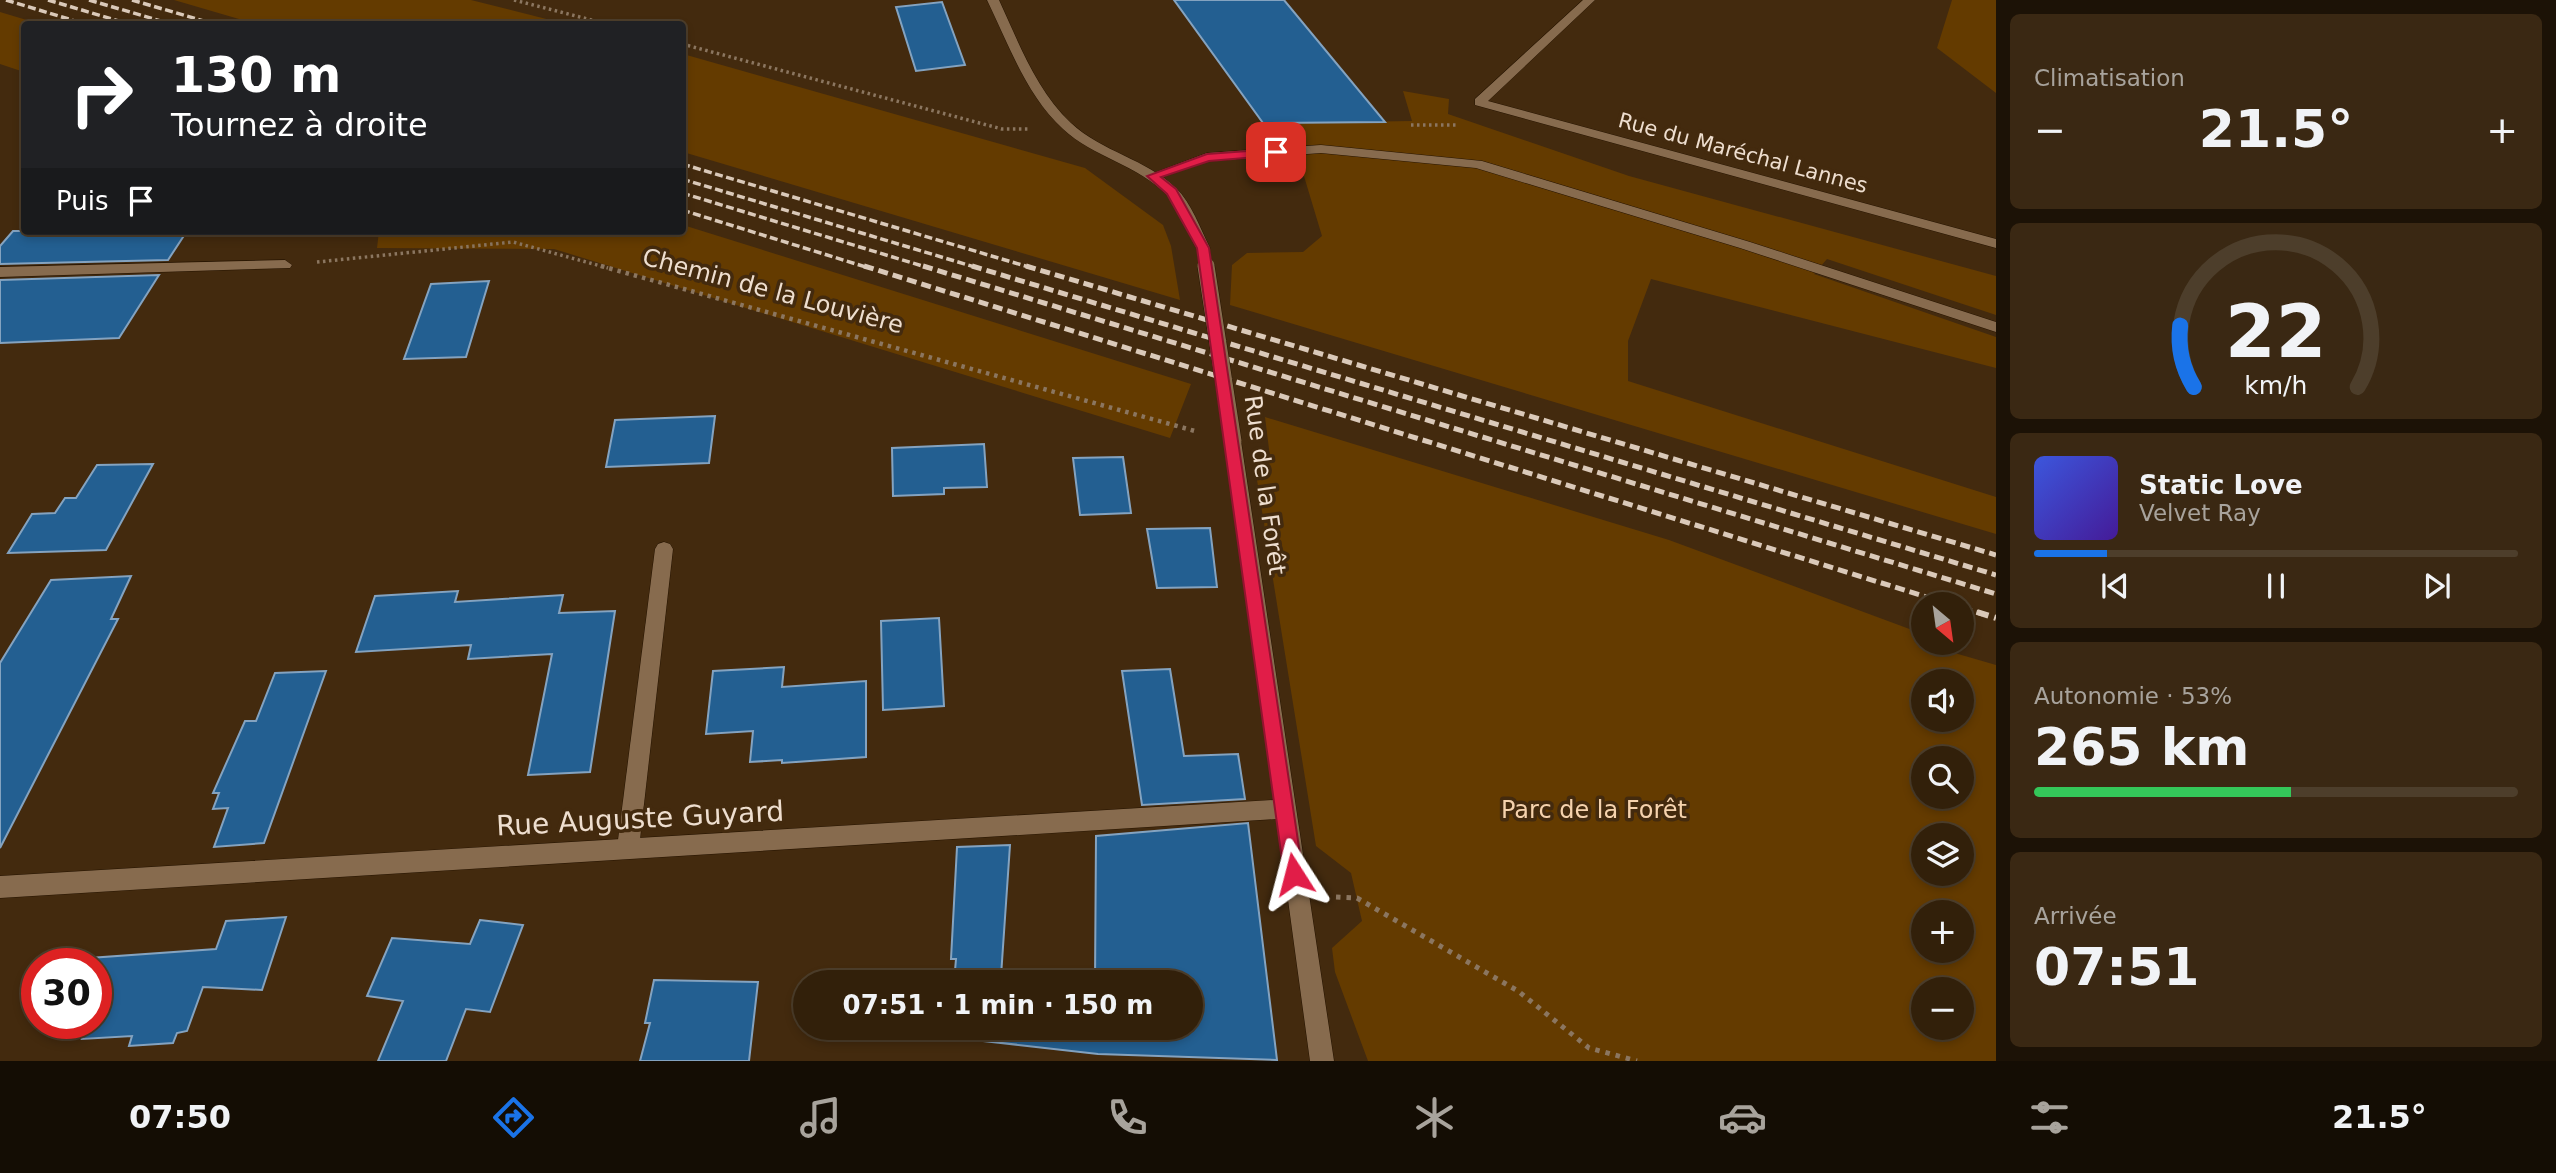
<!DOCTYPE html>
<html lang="fr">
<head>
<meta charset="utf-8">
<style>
	body { margin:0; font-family:"DejaVu Sans",sans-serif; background:#3a2813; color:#f1f3f6; height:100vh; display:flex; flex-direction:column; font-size:26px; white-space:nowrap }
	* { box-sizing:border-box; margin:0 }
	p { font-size:23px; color:#a8a39c }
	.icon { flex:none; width:38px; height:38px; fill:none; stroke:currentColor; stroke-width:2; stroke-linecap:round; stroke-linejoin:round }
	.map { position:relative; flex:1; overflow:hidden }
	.sheet { display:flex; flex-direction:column; gap:14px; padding:14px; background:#1c1206; width:560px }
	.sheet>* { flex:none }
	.hud { position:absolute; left:21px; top:21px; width:665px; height:214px; border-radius:7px; box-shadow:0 4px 10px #0003,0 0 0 2px #4d3e2b; background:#202124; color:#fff; overflow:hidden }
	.needle { width:46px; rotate:151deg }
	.fabs { position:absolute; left:1911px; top:592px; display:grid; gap:14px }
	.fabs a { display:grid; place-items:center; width:63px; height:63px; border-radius:50%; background:#32200a; box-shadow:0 4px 10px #0003,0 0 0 2px #4d3e2b; font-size:35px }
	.speed { position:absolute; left:21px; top:948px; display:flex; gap:14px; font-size:35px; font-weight:700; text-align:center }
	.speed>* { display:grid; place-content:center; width:91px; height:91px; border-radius:50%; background:#32200a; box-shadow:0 4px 10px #0003,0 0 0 2px #4d3e2b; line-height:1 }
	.speed .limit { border:10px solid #d22; background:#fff; color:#111 }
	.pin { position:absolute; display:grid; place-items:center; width:60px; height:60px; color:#fff; margin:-30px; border-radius:14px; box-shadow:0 4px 10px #0006 }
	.me { position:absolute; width:77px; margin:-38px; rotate:351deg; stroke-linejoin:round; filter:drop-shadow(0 0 5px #0008) }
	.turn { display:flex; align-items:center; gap:24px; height:147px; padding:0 35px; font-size:32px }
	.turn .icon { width:91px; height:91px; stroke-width:2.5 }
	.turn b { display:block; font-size:49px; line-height:60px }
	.then { display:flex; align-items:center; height:66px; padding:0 35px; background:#0003; gap:14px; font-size:26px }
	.big { font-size:52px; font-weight:700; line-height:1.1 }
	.sheet .card { flex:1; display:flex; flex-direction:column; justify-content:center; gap:10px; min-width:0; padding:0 24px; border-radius:10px; background:#3a2813 }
	.sheet .dial { align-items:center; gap:0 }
	.dial svg { height:182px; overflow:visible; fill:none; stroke:#4d3e2b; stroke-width:7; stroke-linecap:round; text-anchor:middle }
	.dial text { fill:#f1f3f6; stroke:none }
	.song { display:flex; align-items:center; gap:21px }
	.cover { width:84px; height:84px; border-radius:10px; background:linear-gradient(135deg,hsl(230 70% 55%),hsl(260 70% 35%)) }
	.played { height:7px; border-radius:4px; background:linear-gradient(90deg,#1a73e8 15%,#4d3e2b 15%) }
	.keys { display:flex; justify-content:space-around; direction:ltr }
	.heat { display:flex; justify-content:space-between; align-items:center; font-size:38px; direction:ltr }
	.charge { height:10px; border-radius:5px; background:linear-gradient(90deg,#34c759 53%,#4d3e2b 0) }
	.trip { position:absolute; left:793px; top:970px; width:410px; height:70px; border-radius:35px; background:#32200a; box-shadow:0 4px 10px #0003,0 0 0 2px #4d3e2b; font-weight:700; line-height:70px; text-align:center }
	.tabs { display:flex; height:112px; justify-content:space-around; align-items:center; background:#140d04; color:#a8a39c }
	.tabs .icon { width:49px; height:49px }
	.tabs .selected { color:#1a73e8 }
	.tabs b { font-size:32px; color:#f1f3f6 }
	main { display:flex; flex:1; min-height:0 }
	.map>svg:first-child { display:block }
</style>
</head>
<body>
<main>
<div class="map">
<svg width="1996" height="1061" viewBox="0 0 1996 1061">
	<rect width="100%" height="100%" fill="#432a0e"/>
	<g fill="#643b00" fill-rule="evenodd">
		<path d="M174,0h297l95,24h-310z"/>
		<path d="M1952,0h44v93l-59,-45z"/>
		<path d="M0,12l40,12h-16v48l-24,-8z"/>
		<path d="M683,54l402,114 78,57 8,21 9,54 -497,-148z"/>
		<path d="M1403,91l46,8 -1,15 181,62 367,100v39l-169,-56 -13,15 182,63v31l-345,-89 -23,62v40l368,116v37l-766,-229 2,-40 15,-12 56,-1 19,-16 -34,-113 124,-2z"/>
		<path d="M683,225l508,159 -21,54 -616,-189 -177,-1 2,-17h303z"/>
		<path d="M1265,417l404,123 254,94v8h9l2,5 62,18v396h-628l-33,-89 -3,-24 30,-27 -11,-48 -35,-27 -59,-366 6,-21 7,-2zM1923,681h39v38h-39zM1923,758h39v38h-39zM1923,835h39v38h-39zM1923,912h39v38h-39zM1923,989h39v38h-39z"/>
	</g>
	<g fill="#235f91" stroke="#84a3c0" stroke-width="2">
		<path d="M1174,0h110l101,122 -122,1z"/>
		<path d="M942,2l23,63 -49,6 -20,-64z"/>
		<path d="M13,231h174l-19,29 -168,4v-18z"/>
		<path d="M159,275l-40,63 -119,5v-63z"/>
		<path d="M489,281l-23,76 -62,2 27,-75z"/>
		<path d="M715,416l-6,47 -103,4 9,-47z"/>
		<path d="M984,444l3,43 -43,1v6l-51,2 -1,-48z"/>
		<path d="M1123,457l8,56 -51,2 -7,-57z"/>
		<path d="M153,464l-47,86 -98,3 24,-39 23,-1 10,-15h11l21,-33z"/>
		<path d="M1210,528l7,59 -60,1 -10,-59z"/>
		<path d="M131,576l-20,43h7l-118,229v-185l51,-83z"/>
		<path d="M458,591l-3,11 108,-7 -4,18 56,-2 -25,161 -62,3 24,-121 -84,5 3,-14 -115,7 19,-56z"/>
		<path d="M939,618l5,88 -61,4 -2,-89z"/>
		<path d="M784,667l-2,20 84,-6v76l-84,6v-3l-32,2 3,-31 -47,3 7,-63z"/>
		<path d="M1170,669l14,87 54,-2 7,45 -103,6 -20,-134z"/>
		<path d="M326,671l-62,172 -50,4 14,-39 -15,1 6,-16h-6l32,-72h11l19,-48z"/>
		<path d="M1248,823l29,237 -179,-6 -149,-17 1,-10h240v-45h-95l1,-146z"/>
		<path d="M1010,845l-9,131 52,6h-99l2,-23h-5l6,-112z"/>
		<path d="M286,917l-24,73 -59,-3 -16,44 -10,2 -4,10 -44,3 3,-10 -50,3 5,-11 -42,4 3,-8h48v-60h-23l2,-5 141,-10 10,-28z"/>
		<path d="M480,920l43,5 -33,87 -24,-3 -20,52h-68l25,-60 -36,-5 25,-58 78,6z"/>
		<path d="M654,980l104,2 -9,79h-109l10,-38h-5z"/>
	</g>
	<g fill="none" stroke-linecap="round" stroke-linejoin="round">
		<defs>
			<g id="service">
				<path d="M1321,145l161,16 268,81 246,80v10l-256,-84 -264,-80 -155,-15 -112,8 -56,19 -7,-4 61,-23z"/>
				<path d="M664,542l6,2 3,5 -34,299 -3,7 -8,3 -8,-3 -3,-7 38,-299 3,-5z"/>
			</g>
			<g id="minor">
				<path d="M987,0h12c20,43 37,90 72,123 31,29 75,36 105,65 16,16 24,40 34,60l-2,3h-10c-11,-18 -16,-40 -31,-56 -29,-30 -74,-38 -104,-66 -37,-34 -54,-84 -76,-129z"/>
				<path d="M1583,0h12l-107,101 508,138v9l-521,-143v-6z"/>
				<path d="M285,260l7,5 -2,3 -290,9v-10z"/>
				<path d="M1233,435l8,6 93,620h-24l-33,-242 -1277,79v-22l1274,-76 -49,-359z"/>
			</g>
		</defs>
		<use href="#service" stroke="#261401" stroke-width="1"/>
		<use href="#minor" stroke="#261401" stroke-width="1"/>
		<g stroke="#8b7660" stroke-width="3.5" stroke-dasharray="2.5 3.5" stroke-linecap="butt">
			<path d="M514,0l93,24"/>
			<path d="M682,44l320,85h26"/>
			<path d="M1411,125h48"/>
			<path d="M317,262l196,-20 95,26"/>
		</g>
		<path stroke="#8b7660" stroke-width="4.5" stroke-dasharray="3.5 5" stroke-linecap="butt" d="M601,266l594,165"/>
		<path stroke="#8b7660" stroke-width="5" stroke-dasharray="4.5 6" stroke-linecap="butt" d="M1336,897l21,1 161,93 71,57 48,13"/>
		<use href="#service" fill="#876b4e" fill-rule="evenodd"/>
		<use href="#minor" fill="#876b4e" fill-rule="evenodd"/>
		<g stroke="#dac9b9" stroke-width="3.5" stroke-dasharray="8 3.5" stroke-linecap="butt">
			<path d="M6,0l79,24"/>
			<path d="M48,0l81,24"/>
			<path d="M89,0l82,24"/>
			<path d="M132,0l82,24"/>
			<path d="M682,164l350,104"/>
			<path d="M682,179l296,89"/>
			<path d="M682,193l247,75"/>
			<path d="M682,210l187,58"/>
		</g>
		<g stroke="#dac9b9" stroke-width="5" stroke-dasharray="10 5" stroke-linecap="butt">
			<path d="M864,266l1085,338"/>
			<path d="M923,266l1073,328"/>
			<path d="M972,266l1024,309"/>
			<path d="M1026,266l970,289"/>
			<path d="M1962,608l21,6"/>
		</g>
		<path stroke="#dac9b9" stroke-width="6" stroke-dasharray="12 6" stroke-linecap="butt" d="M1977,612l19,6"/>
		<defs>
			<path id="minor-bridge-far1" d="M1203,248l3,20"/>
			<path id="minor-bridge" d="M1206,266l27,175"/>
		</defs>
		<use href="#minor-bridge-far1" stroke="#261401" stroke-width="13" stroke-linecap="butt"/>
		<use href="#minor-bridge" stroke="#261401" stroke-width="18" stroke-linecap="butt"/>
		<use href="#minor-bridge-far1" stroke="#876b4e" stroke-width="12"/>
		<use href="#minor-bridge" stroke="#876b4e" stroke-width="17"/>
	</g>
	<path fill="#e11d48" stroke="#92132f" stroke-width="2" d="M1276,149l4,1v5l-71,6 -48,16 15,12 33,59 94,626 -2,7 -7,3 -7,-3 -3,-7 -87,-626 -30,-54 -20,-18 60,-22z"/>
	<g text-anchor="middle" stroke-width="7" stroke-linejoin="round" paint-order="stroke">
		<g font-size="21" fill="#eedecf" stroke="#432a0e">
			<text transform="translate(1743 153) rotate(15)" y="7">Rue du Maréchal Lannes</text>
		</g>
		<g font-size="24" fill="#eedecf" stroke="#432a0e">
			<text transform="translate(773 291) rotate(15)" y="8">Chemin de la Louvière</text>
			<text transform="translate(1265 485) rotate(82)" y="8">Rue de la Forêt</text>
		</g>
		<g font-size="24" fill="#f5d2ad" stroke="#432a0e">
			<text x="1594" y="818">Parc de la Forêt</text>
		</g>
		<g font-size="28" fill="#eedecf" stroke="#432a0e">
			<text transform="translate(640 818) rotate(-3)" y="10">Rue Auguste Guyard</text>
		</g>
	</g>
</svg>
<div class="fabs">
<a><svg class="needle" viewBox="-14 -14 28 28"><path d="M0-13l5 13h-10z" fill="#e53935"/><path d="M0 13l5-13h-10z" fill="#a8a39c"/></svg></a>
<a><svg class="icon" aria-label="sound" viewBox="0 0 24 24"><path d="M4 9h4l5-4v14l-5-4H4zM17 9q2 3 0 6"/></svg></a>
<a><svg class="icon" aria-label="search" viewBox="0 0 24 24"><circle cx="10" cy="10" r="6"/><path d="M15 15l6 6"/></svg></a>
<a><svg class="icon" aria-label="layers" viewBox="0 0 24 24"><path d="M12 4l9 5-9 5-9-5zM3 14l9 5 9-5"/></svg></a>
<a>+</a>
<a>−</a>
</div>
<div class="speed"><div class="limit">30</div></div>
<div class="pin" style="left:1276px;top:152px;background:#d93025"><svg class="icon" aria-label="arrive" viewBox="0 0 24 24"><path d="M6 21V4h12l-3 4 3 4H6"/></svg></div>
<svg class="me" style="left:1294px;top:874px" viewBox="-20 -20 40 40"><path d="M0-17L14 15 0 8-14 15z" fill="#e11d48" stroke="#fff" stroke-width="4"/></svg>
<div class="trip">07:51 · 1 min · 150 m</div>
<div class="hud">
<div class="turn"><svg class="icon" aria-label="right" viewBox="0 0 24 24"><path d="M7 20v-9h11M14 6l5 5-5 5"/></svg><div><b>130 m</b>Tournez à droite</div></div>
<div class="then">Puis<svg class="icon" aria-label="arrive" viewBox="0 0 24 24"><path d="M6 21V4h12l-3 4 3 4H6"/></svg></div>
</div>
</div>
<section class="sheet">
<div class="card"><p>Climatisation</p>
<div class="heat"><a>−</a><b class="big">21.5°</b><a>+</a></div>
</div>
<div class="card dial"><svg viewBox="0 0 100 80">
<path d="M14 69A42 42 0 1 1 86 69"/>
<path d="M14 69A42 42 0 0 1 8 42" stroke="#1a73e8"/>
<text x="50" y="56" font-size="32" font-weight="700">22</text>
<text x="50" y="72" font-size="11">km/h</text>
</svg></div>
<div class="card">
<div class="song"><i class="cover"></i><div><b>Static Love</b><p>Velvet Ray</p></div></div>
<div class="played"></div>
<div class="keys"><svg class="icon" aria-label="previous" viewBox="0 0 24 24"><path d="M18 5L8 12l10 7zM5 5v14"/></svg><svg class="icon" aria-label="pause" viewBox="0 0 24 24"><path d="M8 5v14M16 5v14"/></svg><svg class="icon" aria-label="next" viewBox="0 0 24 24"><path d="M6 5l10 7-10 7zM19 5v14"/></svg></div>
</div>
<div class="card"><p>Autonomie · 53%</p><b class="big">265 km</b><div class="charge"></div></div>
<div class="card"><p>Arrivée</p><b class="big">07:51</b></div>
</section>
</main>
<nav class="tabs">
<b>07:50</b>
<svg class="icon selected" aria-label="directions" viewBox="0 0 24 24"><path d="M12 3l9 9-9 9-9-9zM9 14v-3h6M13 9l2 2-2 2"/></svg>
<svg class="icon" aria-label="music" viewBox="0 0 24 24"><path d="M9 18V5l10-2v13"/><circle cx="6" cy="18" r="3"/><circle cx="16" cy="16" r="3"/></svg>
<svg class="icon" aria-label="phone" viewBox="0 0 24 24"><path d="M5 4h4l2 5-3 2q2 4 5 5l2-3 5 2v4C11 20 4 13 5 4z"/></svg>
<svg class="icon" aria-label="climate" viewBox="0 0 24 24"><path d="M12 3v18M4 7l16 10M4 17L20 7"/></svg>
<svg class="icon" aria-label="car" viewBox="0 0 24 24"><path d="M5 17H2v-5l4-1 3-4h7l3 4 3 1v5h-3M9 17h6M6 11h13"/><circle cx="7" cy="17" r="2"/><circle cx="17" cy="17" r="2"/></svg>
<svg class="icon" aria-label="filters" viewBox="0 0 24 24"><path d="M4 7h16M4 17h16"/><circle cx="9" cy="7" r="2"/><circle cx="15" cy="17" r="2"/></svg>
<b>21.5°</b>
</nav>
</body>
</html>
